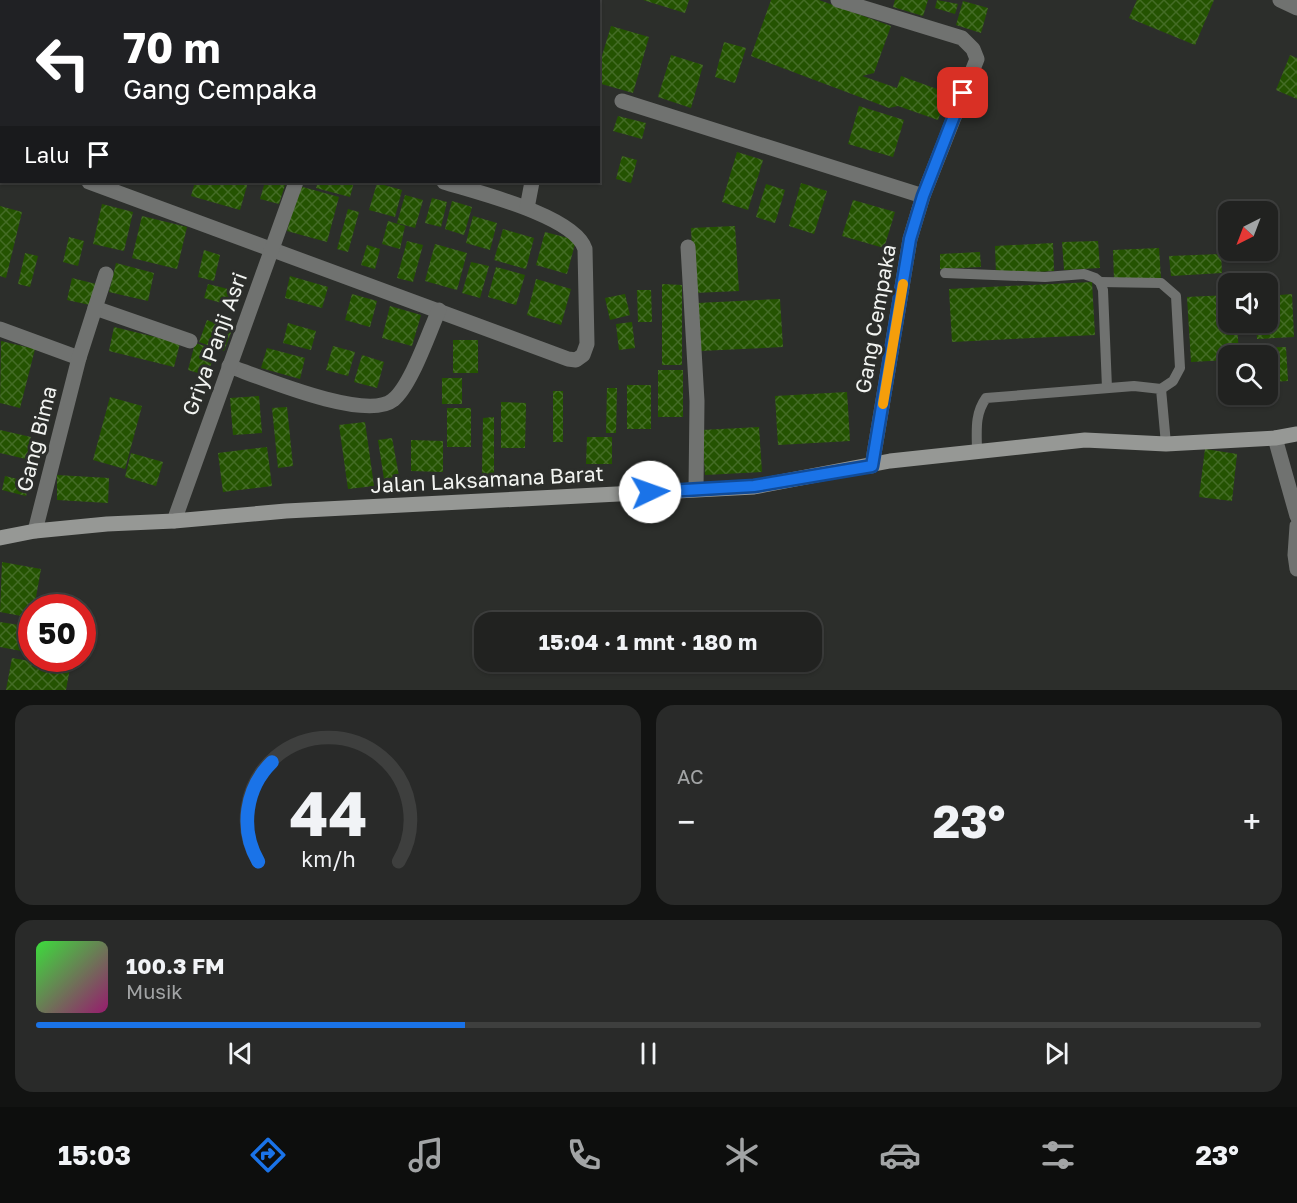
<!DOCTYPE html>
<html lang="id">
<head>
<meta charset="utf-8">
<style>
	body { margin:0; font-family:"Golos Text",sans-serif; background:#292a29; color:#f1f3f6; height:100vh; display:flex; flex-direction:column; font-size:22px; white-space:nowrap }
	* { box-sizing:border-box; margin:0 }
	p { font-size:20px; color:#a2a4a5 }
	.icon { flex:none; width:33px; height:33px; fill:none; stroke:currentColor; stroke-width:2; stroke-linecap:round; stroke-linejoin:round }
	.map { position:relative; height:690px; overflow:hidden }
	.drawer { display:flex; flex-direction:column; gap:15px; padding:15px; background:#121312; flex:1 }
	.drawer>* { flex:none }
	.top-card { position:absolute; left:0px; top:0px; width:600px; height:183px; box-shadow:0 2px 4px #0004,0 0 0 2px #3e3f3e; background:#202124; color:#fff; overflow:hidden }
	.needle { width:39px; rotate:222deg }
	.fabs { position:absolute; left:1218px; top:201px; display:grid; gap:12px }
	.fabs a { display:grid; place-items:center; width:60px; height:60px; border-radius:12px; background:#212220; box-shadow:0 2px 4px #0004,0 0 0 2px #3e3f3e; font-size:30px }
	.speed { position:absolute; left:18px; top:594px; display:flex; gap:12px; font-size:30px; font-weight:700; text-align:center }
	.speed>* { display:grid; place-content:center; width:78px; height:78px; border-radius:50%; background:#212220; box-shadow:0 2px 4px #0004,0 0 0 2px #3e3f3e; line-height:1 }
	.speed .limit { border:9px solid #d22; background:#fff; color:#111 }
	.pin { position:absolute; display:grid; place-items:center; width:51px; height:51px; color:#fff; margin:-26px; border-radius:12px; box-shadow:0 3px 9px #0006 }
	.me { position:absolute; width:66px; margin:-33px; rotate:87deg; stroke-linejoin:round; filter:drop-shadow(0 0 4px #0008) }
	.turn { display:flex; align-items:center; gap:21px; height:126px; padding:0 24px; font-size:27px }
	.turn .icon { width:78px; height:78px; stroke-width:2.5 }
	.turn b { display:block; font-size:42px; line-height:51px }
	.then { display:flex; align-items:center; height:57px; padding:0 24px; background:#0003; gap:12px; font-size:22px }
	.big { font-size:45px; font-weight:700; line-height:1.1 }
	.drawer .widget { flex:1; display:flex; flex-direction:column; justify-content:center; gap:9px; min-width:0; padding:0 21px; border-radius:18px; background:#292a29 }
	.drawer .dial { align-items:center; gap:0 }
	.dial svg { height:156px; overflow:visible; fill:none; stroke:#3e3f3e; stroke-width:7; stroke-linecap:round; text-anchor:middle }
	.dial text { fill:#f1f3f6; stroke:none }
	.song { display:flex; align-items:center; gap:18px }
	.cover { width:72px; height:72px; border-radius:9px; background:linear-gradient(135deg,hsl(120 70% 55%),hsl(320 70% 35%)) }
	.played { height:6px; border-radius:3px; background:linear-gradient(90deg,#1a73e8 35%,#3e3f3e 35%) }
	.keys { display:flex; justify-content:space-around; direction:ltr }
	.heat { display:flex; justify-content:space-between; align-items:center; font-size:33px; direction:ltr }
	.drawer .tiles { flex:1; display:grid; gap:15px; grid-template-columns:1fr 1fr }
	.widget:last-child { grid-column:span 2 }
	.trip { position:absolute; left:474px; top:612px; width:348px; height:60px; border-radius:18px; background:#212220; box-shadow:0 2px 4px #0004,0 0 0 2px #3e3f3e; font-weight:700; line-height:60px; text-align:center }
	.tabs { display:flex; height:96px; justify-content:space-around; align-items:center; background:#0d0e0d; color:#a2a4a5 }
	.tabs .icon { width:42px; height:42px }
	.tabs .current { color:#1a73e8 }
	.tabs b { font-size:27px; color:#f1f3f6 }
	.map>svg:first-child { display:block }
</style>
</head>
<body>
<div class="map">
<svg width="1297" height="690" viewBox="0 0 1297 690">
	<defs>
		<pattern id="building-cross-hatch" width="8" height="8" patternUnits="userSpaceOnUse" patternTransform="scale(1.5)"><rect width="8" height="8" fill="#245301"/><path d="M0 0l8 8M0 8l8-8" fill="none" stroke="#446c26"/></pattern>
	</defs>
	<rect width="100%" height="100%" fill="#2c2e2b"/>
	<g fill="url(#building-cross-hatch)">
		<path d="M643,0h46l-4,13z"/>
		<path d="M771,0h48l72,26 -17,47 -12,3 35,12 4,-12 47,17 -10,27 -40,-14 -9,2 -138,-52z"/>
		<path d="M895,0h33l-5,16 -30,-9z"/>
		<path d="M937,0l21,4 -3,10 -20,-6z"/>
		<path d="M1137,0h77l-19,45 -66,-27z"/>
		<path d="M963,1l25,7 -7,25 -25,-8z"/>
		<path d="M611,26l38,11 -16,56 -35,-10v-14z"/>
		<path d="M724,42l22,6 -11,35 -20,-6z"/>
		<path d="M671,55l32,10 -12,43 -33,-11z"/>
		<path d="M1290,55l7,3v41l-21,-9z"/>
		<path d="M859,106l45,14 -11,37 -45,-13z"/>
		<path d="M618,116l28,7 -4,16 -29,-8z"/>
		<path d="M737,152l26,8 -15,50 -26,-8z"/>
		<path d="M622,156l15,4 -6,23 -15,-4z"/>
		<path d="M195,182h53l-8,28 -49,-14z"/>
		<path d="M265,182h21l-7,22 -19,-5z"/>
		<path d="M318,182h36l-4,15 -34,-9z"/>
		<path d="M377,183l25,7 -7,27 -26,-7z"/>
		<path d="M801,183l26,8 -13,43 -25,-8z"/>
		<path d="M766,184l19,6 -10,33 -19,-6z"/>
		<path d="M299,186l40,11 -12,45 -40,-11z"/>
		<path d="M405,195l18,5 -8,28 -18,-5z"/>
		<path d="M432,198l15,4 -6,25 -16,-4z"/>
		<path d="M853,200l42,12 -11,36 -42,-12z"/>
		<path d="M452,201l20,6 -8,28 -19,-6z"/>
		<path d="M102,204l31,8 -9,39 -31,-7z"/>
		<path d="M0,206l22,6 -16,66 -6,-2z"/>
		<path d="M348,209l11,3 -11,40 -11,-3z"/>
		<path d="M142,216l45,11 -10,42 -45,-11z"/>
		<path d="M473,216l24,7 -7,27 -24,-7z"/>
		<path d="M388,221l17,5 -5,23 -18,-5z"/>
		<path d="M735,226l4,65 -45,2 -3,-65z"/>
		<path d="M503,229l31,9 -8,31 -32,-9z"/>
		<path d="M545,232l31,8 -9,34 -31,-9z"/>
		<path d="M69,237l15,4 -6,25 -15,-4z"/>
		<path d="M407,241l16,4 -10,37 -16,-4z"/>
		<path d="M1098,241l2,27 -36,2 -2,-28z"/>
		<path d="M1053,243l1,28 -58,3 -1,-28z"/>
		<path d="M435,244l32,9 -10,37 -32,-9z"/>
		<path d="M367,245l13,4 -5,20 -14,-4z"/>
		<path d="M1159,248l2,30 -47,2 -1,-30z"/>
		<path d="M204,250l16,5 -6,26 -16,-4z"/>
		<path d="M980,252l1,15 -41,2v-15z"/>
		<path d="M25,253l13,3 -8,31 -12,-3z"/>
		<path d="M1221,254l1,19 -51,3 -2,-20z"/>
		<path d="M471,262l18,4 -9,32 -18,-5z"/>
		<path d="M116,263l38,10 -6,28 -39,-9z"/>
		<path d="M496,267l29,8 -9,30 -28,-8z"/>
		<path d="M290,276l38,11 -6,21 -37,-10z"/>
		<path d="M72,278l24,6 -6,21 -23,-5z"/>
		<path d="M536,279l35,10 -10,36 -34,-10z"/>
		<path d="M1092,282l3,53 -143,7 -3,-53z"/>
		<path d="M208,284l28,7 -4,15 -28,-8z"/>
		<path d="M662,284l20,1v80h-20z"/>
		<path d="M637,290h14l1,32h-14z"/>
		<path d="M352,294l25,7 -7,26 -25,-7z"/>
		<path d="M625,294l5,21 -20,5 -5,-22z"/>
		<path d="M1292,294l2,43 -37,2 -1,-17h12v-26z"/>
		<path d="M1228,295v27h9l2,34h-11v4l-37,2 -4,-65z"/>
		<path d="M780,299l3,48 -83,4 -3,-48z"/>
		<path d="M390,306l31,9 -9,31 -30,-8z"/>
		<path d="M207,320l25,10 -8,21 -25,-9z"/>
		<path d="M632,322l3,26 -16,2 -3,-26z"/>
		<path d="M288,323l28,8 -5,19 -28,-7z"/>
		<path d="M114,327l66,16 -6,24 -65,-16z"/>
		<rect x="453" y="340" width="25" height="33"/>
		<path d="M1,341l34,8 -15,59 -20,-5z"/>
		<path d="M195,343l20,6 -7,27 -20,-6z"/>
		<path d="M333,346l22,6 -7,24 -22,-6z"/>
		<path d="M1286,347l2,34 -20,1v-26h-13l-1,-8z"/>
		<path d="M267,348l38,10 -5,21 -39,-11z"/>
		<path d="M362,355l22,7 -7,26 -23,-6z"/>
		<rect x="658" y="370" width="25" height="47"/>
		<rect x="442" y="378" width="20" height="26"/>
		<rect x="627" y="385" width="24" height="44"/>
		<path d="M607,388h10l-1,45h-10z"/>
		<rect x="553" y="391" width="10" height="51"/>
		<path d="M847,392l3,49 -72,4 -3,-49z"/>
		<path d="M259,396l3,37 -29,2 -3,-37z"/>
		<path d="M110,397l32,9 -17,63 -32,-9z"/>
		<path d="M501,402l25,1 -1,45h-24z"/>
		<path d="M287,407l6,59 -15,2 -6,-60z"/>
		<rect x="447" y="408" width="24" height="39"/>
		<path d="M494,417v57h-12l1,-56z"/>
		<path d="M365,422l9,64 -26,3 -9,-64z"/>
		<path d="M759,427l3,45 -57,3 -3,-45z"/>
		<path d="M0,430l31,7 -5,22 -26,-6z"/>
		<path d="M587,437h25v27h-26z"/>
		<path d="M392,438l7,38 -15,3 -6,-39z"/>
		<path d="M411,440l32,1v31l-32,-1z"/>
		<path d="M267,447l5,39 -49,6 -5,-39z"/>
		<path d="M1205,449l32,5 -5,47 -33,-4z"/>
		<path d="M131,453l32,9 -7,24 -31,-9z"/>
		<path d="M57,475l52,3 -1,25 -51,-3z"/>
		<path d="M5,476l25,6 -4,14 -24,-6z"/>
		<path d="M2,562l39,7 -7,39h-2v10l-32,-6z"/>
		<path d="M0,622l32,5v26l-32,-6z"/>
		<path d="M12,658l58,10 -4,22h-60z"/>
	</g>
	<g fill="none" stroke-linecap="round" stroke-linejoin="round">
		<g stroke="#707270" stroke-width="10">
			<path d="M945,273l100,4 39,-3 11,4 5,4 3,8 4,98"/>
			<path d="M1100,282l61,1 15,13 4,72 -7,13 -12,8"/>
			<path d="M977,453c0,-21 -3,-38 9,-55l148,-12 27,3 5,55"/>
		</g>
		<g stroke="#707270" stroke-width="15">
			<path d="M225,0l4,2"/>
			<path d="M540,0v2"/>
			<path d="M838,0l124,38 11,11 4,10 -54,137 -13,43 -38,227"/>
			<path d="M1280,0l17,8"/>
			<path d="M0,28l2,1"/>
			<path d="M622,101l301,95"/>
			<path d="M0,148h2"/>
			<path d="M89,182l479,177 8,1 7,-5 4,-11 -2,-95c-10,-33 -109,-57 -141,-67"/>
			<path d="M527,208l5,-26"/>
			<path d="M688,247l9,154 -1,88"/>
			<path d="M95,308l95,33"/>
			<path d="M0,329l79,29"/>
			<path d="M229,366c31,11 137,56 164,34 18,-14 36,-68 46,-90"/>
			<path d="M1275,438l22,78"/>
			<path d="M174,521l122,-339"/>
			<path d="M1297,526l-2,29 2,14"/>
			<path d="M35,531l44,-173 27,-84"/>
		</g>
		<path stroke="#969895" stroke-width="15" d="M0,538l35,-7 72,-7 67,-3 112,-10 468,-24 136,-26 195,-21 81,4 109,-6 22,-4"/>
	</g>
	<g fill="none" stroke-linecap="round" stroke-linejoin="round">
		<defs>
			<path id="route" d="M650,492l104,-6 118,-20 38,-227 13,-43 40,-103"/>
		</defs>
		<use href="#route" stroke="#114b97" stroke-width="15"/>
		<use href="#route" stroke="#1a73e8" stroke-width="10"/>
		<path stroke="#f59e0b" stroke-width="10" d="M883,404l20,-120"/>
	</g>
	<g text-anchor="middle" stroke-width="6" stroke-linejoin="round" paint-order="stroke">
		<g font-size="21" fill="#f2f4f1" stroke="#2c2e2b">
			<text transform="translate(876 319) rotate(-80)" y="7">Gang Cempaka</text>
			<text transform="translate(215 344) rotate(-70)" y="7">Griya Panji Asri</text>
			<text transform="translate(37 439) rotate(-76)" y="7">Gang Bima</text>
			<text transform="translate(487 480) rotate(-3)" y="7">Jalan Laksamana Barat</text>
		</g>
	</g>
</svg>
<div class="fabs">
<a><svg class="needle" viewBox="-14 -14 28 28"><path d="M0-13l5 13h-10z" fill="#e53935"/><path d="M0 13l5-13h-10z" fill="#a2a4a5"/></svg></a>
<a><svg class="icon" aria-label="sound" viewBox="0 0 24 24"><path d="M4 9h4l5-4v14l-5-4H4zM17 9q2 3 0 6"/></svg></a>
<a><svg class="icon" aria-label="search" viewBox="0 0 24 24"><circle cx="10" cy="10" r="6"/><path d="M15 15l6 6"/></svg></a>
</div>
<div class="speed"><div class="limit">50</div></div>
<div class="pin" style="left:963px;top:93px;background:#d93025"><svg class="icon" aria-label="arrive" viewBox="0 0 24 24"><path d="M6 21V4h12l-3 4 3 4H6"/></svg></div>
<svg class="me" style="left:650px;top:492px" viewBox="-20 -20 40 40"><circle r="19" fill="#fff"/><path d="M0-13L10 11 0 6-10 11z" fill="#1a73e8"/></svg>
<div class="trip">15:04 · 1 mnt · 180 m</div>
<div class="top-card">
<div class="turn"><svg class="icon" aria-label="left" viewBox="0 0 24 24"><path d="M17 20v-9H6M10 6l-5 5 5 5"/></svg><div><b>70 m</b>Gang Cempaka</div></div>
<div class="then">Lalu<svg class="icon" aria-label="arrive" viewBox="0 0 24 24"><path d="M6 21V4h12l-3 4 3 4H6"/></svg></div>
</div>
</div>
<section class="drawer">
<div class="tiles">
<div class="widget dial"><svg viewBox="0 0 100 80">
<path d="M14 69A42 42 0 1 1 86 69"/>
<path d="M14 69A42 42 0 0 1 21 18" stroke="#1a73e8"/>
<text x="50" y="56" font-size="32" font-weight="700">44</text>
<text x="50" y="72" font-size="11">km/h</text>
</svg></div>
<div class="widget"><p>AC</p>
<div class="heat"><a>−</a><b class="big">23°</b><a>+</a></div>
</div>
<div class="widget">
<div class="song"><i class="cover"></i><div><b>100.3 FM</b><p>Musik</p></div></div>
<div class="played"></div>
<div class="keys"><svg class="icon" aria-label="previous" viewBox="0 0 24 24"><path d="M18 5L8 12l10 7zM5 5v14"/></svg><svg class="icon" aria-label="pause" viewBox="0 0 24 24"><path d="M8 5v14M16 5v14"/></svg><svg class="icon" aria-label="next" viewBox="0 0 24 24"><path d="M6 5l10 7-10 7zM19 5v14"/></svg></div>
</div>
</div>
</section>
<nav class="tabs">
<b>15:03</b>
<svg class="icon current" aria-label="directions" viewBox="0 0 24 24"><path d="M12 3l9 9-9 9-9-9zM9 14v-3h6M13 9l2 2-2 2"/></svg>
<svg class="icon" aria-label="music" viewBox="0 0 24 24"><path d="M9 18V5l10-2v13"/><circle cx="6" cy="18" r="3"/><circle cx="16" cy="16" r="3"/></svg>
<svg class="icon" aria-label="phone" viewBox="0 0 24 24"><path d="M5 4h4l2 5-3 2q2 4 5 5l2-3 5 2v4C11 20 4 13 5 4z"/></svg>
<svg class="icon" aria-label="climate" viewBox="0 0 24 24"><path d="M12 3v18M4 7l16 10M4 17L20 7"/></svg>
<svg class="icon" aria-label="car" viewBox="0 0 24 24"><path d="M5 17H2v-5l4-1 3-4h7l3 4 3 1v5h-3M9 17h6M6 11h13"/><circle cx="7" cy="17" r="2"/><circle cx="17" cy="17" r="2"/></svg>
<svg class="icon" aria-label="filters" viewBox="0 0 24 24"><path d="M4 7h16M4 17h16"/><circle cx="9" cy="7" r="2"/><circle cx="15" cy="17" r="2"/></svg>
<b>23°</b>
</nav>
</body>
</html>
